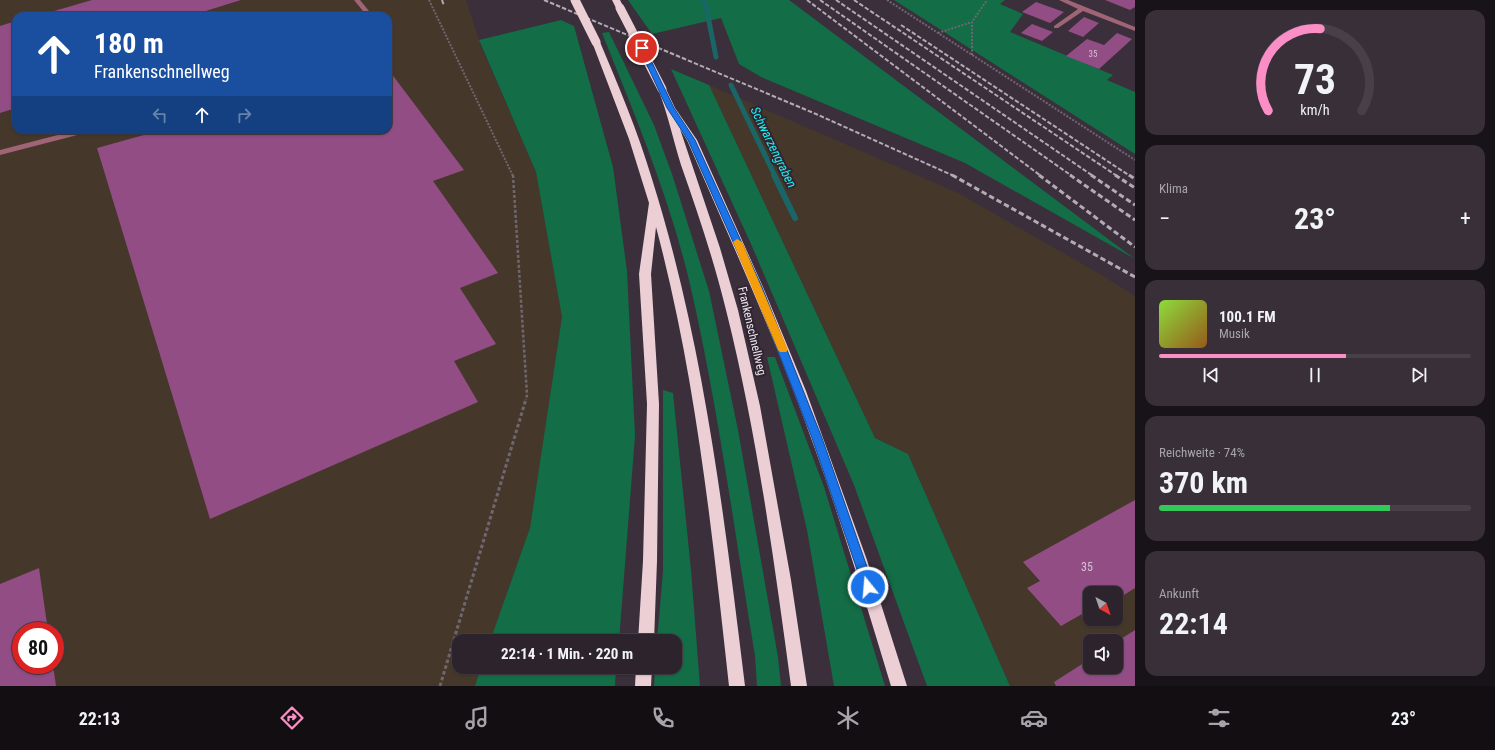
<!DOCTYPE html>
<html lang="de">
<head>
<meta charset="utf-8">
<style>
	body { margin:0; font-family:"Roboto Condensed",sans-serif; background:#382f38; color:#f1f3f6; height:100vh; display:flex; flex-direction:column; font-size:15px; white-space:nowrap }
	* { box-sizing:border-box; margin:0 }
	p { font-size:13px; color:#a6a4a9 }
	.icon { flex:none; width:22px; height:22px; fill:none; stroke:currentColor; stroke-width:2; stroke-linecap:round; stroke-linejoin:round }
	.map { position:relative; flex:1; overflow:hidden }
	.side { display:flex; flex-direction:column; gap:10px; padding:10px; background:#181318; width:360px }
	.side>* { flex:none }
	.hud { position:absolute; left:12px; top:12px; width:380px; height:122px; border-radius:12px; box-shadow:0 1px 3px #0004,0 0 0 1px #484048; background:#1a4fa0; color:#fff; overflow:hidden }
	.needle { width:26px; rotate:140deg }
	.fabs { position:absolute; left:1083px; top:586px; display:grid; gap:8px }
	.fabs a { display:grid; place-items:center; width:40px; height:40px; border-radius:8px; background:#2c232c; box-shadow:0 1px 3px #0004,0 0 0 1px #484048; font-size:20px }
	.speed { position:absolute; left:12px; top:622px; display:flex; gap:8px; font-size:20px; font-weight:700; text-align:center }
	.speed>* { display:grid; place-content:center; width:52px; height:52px; border-radius:50%; background:#2c232c; box-shadow:0 1px 3px #0004,0 0 0 1px #484048; line-height:1 }
	.speed .limit { border:6px solid #d22; background:#fff; color:#111 }
	.pin { position:absolute; display:grid; place-items:center; width:34px; height:34px; color:#fff; margin:-17px; border:2px solid #fff; border-radius:50%; box-shadow:0 1px 4px #0007 }
	.me { position:absolute; width:44px; margin:-22px; rotate:343deg; stroke-linejoin:round; filter:drop-shadow(0 0 3px #0008) }
	.turn { display:flex; align-items:center; gap:14px; height:84px; padding:0 16px; font-size:18px }
	.turn .icon { width:52px; height:52px; stroke-width:2.5 }
	.turn b { display:block; font-size:28px; line-height:34px }
	.lanes { display:flex; align-items:center; height:38px; padding:0 16px; background:#0003; justify-content:center; gap:20px; direction:ltr }
	.lanes .off { opacity:.35 }
	.big { font-size:30px; font-weight:700; line-height:1.1 }
	.side .tile { flex:1; display:flex; flex-direction:column; justify-content:center; gap:6px; min-width:0; padding:0 14px; border-radius:12px; background:#382f38 }
	.side .dial { align-items:center; gap:0 }
	.dial svg { height:104px; overflow:visible; fill:none; stroke:#484048; stroke-width:7; stroke-linecap:round; text-anchor:middle }
	.dial text { fill:#f1f3f6; stroke:none }
	.song { display:flex; align-items:center; gap:12px }
	.cover { width:48px; height:48px; border-radius:6px; background:linear-gradient(135deg,hsl(90 70% 55%),hsl(30 70% 35%)) }
	.played { height:4px; border-radius:2px; background:linear-gradient(90deg,#fb8fc5 60%,#484048 60%) }
	.keys { display:flex; justify-content:space-around; direction:ltr }
	.heat { display:flex; justify-content:space-between; align-items:center; font-size:22px; direction:ltr }
	.charge { height:6px; border-radius:3px; background:linear-gradient(90deg,#34c759 74%,#484048 0) }
	.trip { position:absolute; left:452px; top:634px; width:230px; height:40px; border-radius:12px; background:#2c232c; box-shadow:0 1px 3px #0004,0 0 0 1px #484048; font-weight:700; line-height:40px; text-align:center }
	.dock { display:flex; height:64px; justify-content:space-around; align-items:center; background:#120e12; color:#a6a4a9 }
	.dock .icon { width:28px; height:28px }
	.dock .on { color:#fb8fc5 }
	.dock b { font-size:18px; color:#f1f3f6 }
	main { display:flex; flex:1; min-height:0 }
	.map>svg:first-child { display:block }
</style>
</head>
<body>
<main>
<div class="map">
<svg width="1135" height="686" viewBox="0 0 1135 686">
	<rect width="100%" height="100%" fill="#3a2f3b"/>
	<g fill="#45382a" fill-rule="evenodd">
		<path d="M0,0h466l15,46 55,126 26,145 -32,211 -40,113h-31v26h22l-6,19h-475zM16,16h372v114h-372zM21,631h34v34h-34z"/>
		<path d="M709,85l249,108 142,81 35,22v390h-125l-102,-232 -33,-16zM1090,593h26v26h-26zM1090,641h26v26h-26z"/>
	</g>
	<g fill="#136d47">
		<path d="M628,0h161l346,259 -170,-96 -204,-86 -22,-13 -18,-46 -69,16z"/>
		<path d="M894,0h111l-5,4 23,10 -13,18 103,43 -6,5 28,12v62z"/>
		<path d="M561,20l13,6 39,141 14,104 8,165 -16,205h-129l40,-113 32,-211 -26,-145 -57,-132z"/>
		<path d="M609,32l45,93 18,49 37,117 29,139 40,227 3,29h-24l-2,-30c-20,-121 -36,-243 -63,-363 -20,-90 -56,-175 -90,-260z"/>
		<path d="M671,69l38,16 166,353 33,16 102,232h-83l-73,-201 -103,-241z"/>
		<path d="M767,357h8l49,130 61,199h-51l-27,-156z"/>
		<path d="M663,390l10,3 18,177 9,116h-46l1,-19h20v-26h-18l6,-70z"/>
		<path d="M481,667h135l-1,19h-140z"/>
	</g>
	<g fill="none" stroke-linecap="round" stroke-linejoin="round">
		<g stroke="#1a6666" stroke-width="5">
			<path d="M703,0l3,6 10,51"/>
			<path d="M731,85l44,91"/>
		</g>
		<path stroke="#1a6666" stroke-width="6" d="M774,175l21,43"/>
	</g>
	<g fill="#914d84">
		<path d="M92,0h149l-45,14 2,2h-161z"/>
		<path d="M1105,0h30v7l-5,3z"/>
		<path d="M1036,2l28,10 -14,11 -28,-11z"/>
		<path d="M1084,17l15,6 -16,14 -15,-6z"/>
		<path d="M16,21v87l-16,5v-87z"/>
		<path d="M1032,24l21,8 -11,9 -21,-8z"/>
		<path d="M1117,33l15,6 -33,30 -33,-13 21,-17 17,6z"/>
		<path d="M388,69l76,101 -31,11 65,92 -38,15 36,56 -42,17 24,41 -268,117 -113,-371 65,-18h226z"/>
		<path d="M1135,500v88l-19,12v-7h-26v22l-4,3 -4,-4 -21,12 -34,-38 13,-7 -17,-19z"/>
		<path d="M39,568l9,63h-27v34h32l3,21h-56v-102z"/>
		<path d="M1135,630v56h-79l-2,-4 36,-23v8h26v-25z"/>
	</g>
	<g fill="none" stroke-linecap="round" stroke-linejoin="round">
		<g stroke="#706671" stroke-width="2" stroke-dasharray="2 1.5" stroke-linecap="butt">
			<path d="M429,0l84,176"/>
			<path d="M887,0l248,160"/>
			<path d="M938,33l34,-11"/>
			<path d="M972,55v-33l15,-22"/>
		</g>
		<path stroke="#706671" stroke-width="2.5" stroke-dasharray="3 2" stroke-linecap="butt" d="M513,175l14,220 -1,5"/>
		<path stroke="#706671" stroke-width="3" stroke-dasharray="3.5 2.5" stroke-linecap="butt" d="M440,686l86,-287"/>
		<g fill="#9f6475" fill-rule="evenodd">
			<path d="M354,0h6l13,16h-6z"/>
			<path d="M1059,0h9l67,27v4l-52,-20 -25,17h-4v-2l24,-17z"/>
			<path d="M77,130h13l-1,2 -89,23v-5z"/>
		</g>
		<g fill="#ecced5" fill-rule="evenodd">
			<path d="M612,0h8l4,8 -1,2h-6z"/>
			<path d="M593,40h6l1,2c19,45 38,90 52,137 52,165 72,336 93,507h-16c-17,-154 -33,-309 -73,-459l-5,47 8,130 -2,157 -3,80h-16l5,-80 4,-157 -8,-130 10,-71 -20,-64 -37,-97z"/>
			<path d="M662,86l4,3 9,19 22,32 66,147 43,104 61,169 40,126h-16c-30,-99 -60,-199 -98,-296 -32,-84 -70,-167 -106,-250l-7,-11 40,119 18,62 22,96 31,174 16,106h-16c-17,-126 -34,-253 -65,-376 -12,-49 -28,-97 -45,-145 -8,-25 -13,-51 -23,-76z"/>
			<path d="M636,667h16l-1,19h-16z"/>
		</g>
		<g stroke="#b3abb4" stroke-width="2" stroke-dasharray="4.5 2" stroke-linecap="butt">
			<path d="M442,0l2,6"/>
			<path d="M544,0l272,114 138,62"/>
			<path d="M807,0l234,176"/>
			<path d="M820,0l252,176"/>
			<path d="M836,0l257,176"/>
			<path d="M854,0l263,176"/>
			<path d="M901,25l229,151"/>
		</g>
		<g stroke="#b3abb4" stroke-width="3" stroke-dasharray="5.5 3" stroke-linecap="butt">
			<path d="M952,175l183,102"/>
			<path d="M1039,175l96,72"/>
			<path d="M1070,175l65,45"/>
			<path d="M1091,175l44,30"/>
			<path d="M1115,175l20,13"/>
			<path d="M1129,175l6,4"/>
		</g>
		<g stroke="#ecced5" stroke-width="9">
			<path d="M575,0l21,42"/>
			<path d="M620,8l42,81"/>
		</g>
	</g>
	<path fill="#1a73e8" stroke="#114b97" d="M642,46l3,2 29,60 21,32 67,147 60,151 52,149 -2,4 -4,1 -4,-1 -1,-4 -51,-149 -59,-151 -65,-147 -21,-32 -28,-60z"/>
	<path fill="#f59e0b" d="M737,239l5,3 46,108 -2,2h-6l-2,-2 -45,-108z"/>
	<g text-anchor="middle" stroke-width="4" stroke-linejoin="round" paint-order="stroke">
		<g font-size="9" fill="#d6c0d4">
			<text x="1093" y="57">35</text>
		</g>
		<g font-size="12" fill="#ede6ee" stroke="#302530">
			<text transform="translate(752 331) rotate(77)" y="4">Frankenschnellweg</text>
		</g>
		<g font-size="12" fill="#d6c0d4">
			<text x="1087" y="571">35</text>
		</g>
		<g font-size="13" font-style="italic" fill="#16f4f5" stroke="#302530">
			<text transform="translate(774 147) rotate(64)" y="5">Schwarzengraben</text>
		</g>
	</g>
</svg>
<div class="fabs">
<a><svg class="needle" viewBox="-14 -14 28 28"><path d="M0-13l5 13h-10z" fill="#e53935"/><path d="M0 13l5-13h-10z" fill="#a6a4a9"/></svg></a>
<a><svg class="icon" aria-label="sound" viewBox="0 0 24 24"><path d="M4 9h4l5-4v14l-5-4H4zM17 9q2 3 0 6"/></svg></a>
</div>
<div class="speed"><div class="limit">80</div></div>
<div class="pin" style="left:642px;top:48px;background:#d93025"><svg class="icon" aria-label="arrive" viewBox="0 0 24 24"><path d="M6 21V4h12l-3 4 3 4H6"/></svg></div>
<svg class="me" style="left:868px;top:587px" viewBox="-20 -20 40 40"><circle r="17" fill="#1a73e8" stroke="#fff" stroke-width="3"/><path d="M0-11L8 9 0 5-8 9z" fill="#fff"/></svg>
<div class="trip">22:14 · 1 Min. · 220 m</div>
<div class="hud">
<div class="turn"><svg class="icon" aria-label="ahead" viewBox="0 0 24 24"><path d="M12 20V5M6 11l6-6 6 6"/></svg><div><b>180 m</b>Frankenschnellweg</div></div>
<div class="lanes"><svg class="icon off" aria-label="left" viewBox="0 0 24 24"><path d="M17 20v-9H6M10 6l-5 5 5 5"/></svg><svg class="icon" aria-label="ahead" viewBox="0 0 24 24"><path d="M12 20V5M6 11l6-6 6 6"/></svg><svg class="icon off" aria-label="right" viewBox="0 0 24 24"><path d="M7 20v-9h11M14 6l5 5-5 5"/></svg></div>
</div>
</div>
<section class="side">
<div class="tile dial"><svg viewBox="0 0 100 80">
<path d="M14 69A42 42 0 1 1 86 69"/>
<path d="M14 69A42 42 0 0 1 54 6" stroke="#fb8fc5"/>
<text x="50" y="56" font-size="32" font-weight="700">73</text>
<text x="50" y="72" font-size="11">km/h</text>
</svg></div>
<div class="tile"><p>Klima</p>
<div class="heat"><a>−</a><b class="big">23°</b><a>+</a></div>
</div>
<div class="tile">
<div class="song"><i class="cover"></i><div><b>100.1 FM</b><p>Musik</p></div></div>
<div class="played"></div>
<div class="keys"><svg class="icon" aria-label="previous" viewBox="0 0 24 24"><path d="M18 5L8 12l10 7zM5 5v14"/></svg><svg class="icon" aria-label="pause" viewBox="0 0 24 24"><path d="M8 5v14M16 5v14"/></svg><svg class="icon" aria-label="next" viewBox="0 0 24 24"><path d="M6 5l10 7-10 7zM19 5v14"/></svg></div>
</div>
<div class="tile"><p>Reichweite · 74%</p><b class="big">370 km</b><div class="charge"></div></div>
<div class="tile"><p>Ankunft</p><b class="big">22:14</b></div>
</section>
</main>
<nav class="dock">
<b>22:13</b>
<svg class="icon on" aria-label="directions" viewBox="0 0 24 24"><path d="M12 3l9 9-9 9-9-9zM9 14v-3h6M13 9l2 2-2 2"/></svg>
<svg class="icon" aria-label="music" viewBox="0 0 24 24"><path d="M9 18V5l10-2v13"/><circle cx="6" cy="18" r="3"/><circle cx="16" cy="16" r="3"/></svg>
<svg class="icon" aria-label="phone" viewBox="0 0 24 24"><path d="M5 4h4l2 5-3 2q2 4 5 5l2-3 5 2v4C11 20 4 13 5 4z"/></svg>
<svg class="icon" aria-label="climate" viewBox="0 0 24 24"><path d="M12 3v18M4 7l16 10M4 17L20 7"/></svg>
<svg class="icon" aria-label="car" viewBox="0 0 24 24"><path d="M5 17H2v-5l4-1 3-4h7l3 4 3 1v5h-3M9 17h6M6 11h13"/><circle cx="7" cy="17" r="2"/><circle cx="17" cy="17" r="2"/></svg>
<svg class="icon" aria-label="filters" viewBox="0 0 24 24"><path d="M4 7h16M4 17h16"/><circle cx="9" cy="7" r="2"/><circle cx="15" cy="17" r="2"/></svg>
<b>23°</b>
</nav>
</body>
</html>
